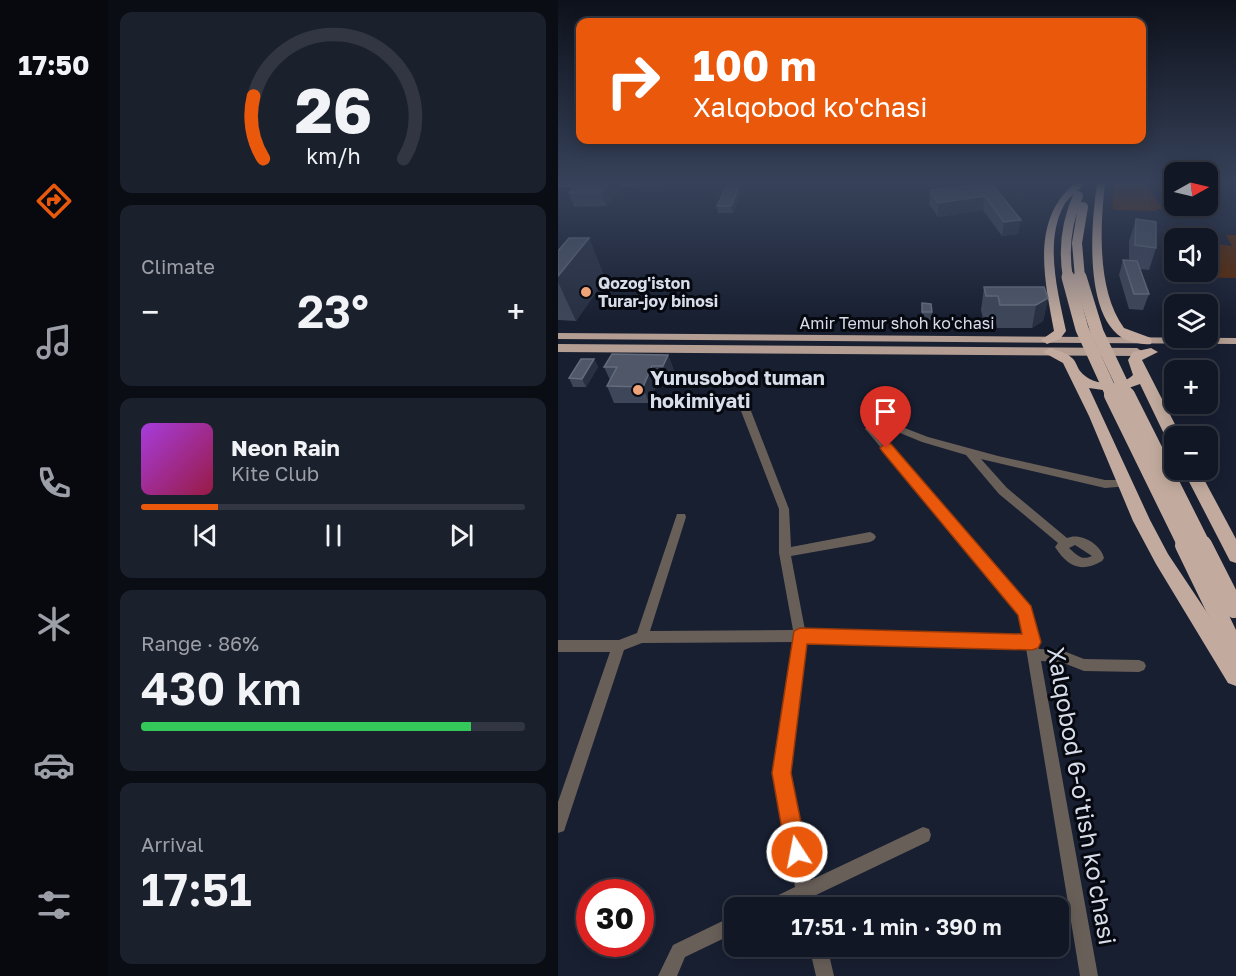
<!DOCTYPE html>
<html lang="en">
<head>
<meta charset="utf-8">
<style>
	body { margin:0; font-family:"Golos Text",sans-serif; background:#1b202d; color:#f1f3f6; height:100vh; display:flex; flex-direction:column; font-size:22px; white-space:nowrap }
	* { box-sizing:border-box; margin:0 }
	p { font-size:20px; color:#9c9fa7 }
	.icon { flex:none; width:33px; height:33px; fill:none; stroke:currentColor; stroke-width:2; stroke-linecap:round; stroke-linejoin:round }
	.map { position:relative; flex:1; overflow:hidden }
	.details { display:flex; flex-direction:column; gap:12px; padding:12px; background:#0a0d14; width:450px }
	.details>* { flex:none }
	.guide { position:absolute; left:18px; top:18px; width:570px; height:126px; border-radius:12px; box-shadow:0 3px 15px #0003,0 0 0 2px #313642; background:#ea580c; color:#fff; overflow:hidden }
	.needle { width:39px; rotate:82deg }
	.fabs { position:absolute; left:606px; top:162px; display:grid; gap:12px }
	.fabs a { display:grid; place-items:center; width:54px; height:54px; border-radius:12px; background:#121725; box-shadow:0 3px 15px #0003,0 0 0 2px #313642; font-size:30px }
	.speed { position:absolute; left:18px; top:879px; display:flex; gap:12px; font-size:30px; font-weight:700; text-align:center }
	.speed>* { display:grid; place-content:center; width:78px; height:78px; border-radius:50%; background:#121725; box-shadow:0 3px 15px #0003,0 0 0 2px #313642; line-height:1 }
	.speed .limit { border:9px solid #d22; background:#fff; color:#111 }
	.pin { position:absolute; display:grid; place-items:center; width:51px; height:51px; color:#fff; margin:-62px -26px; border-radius:50% 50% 50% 0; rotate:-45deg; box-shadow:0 0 6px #0007 }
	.pin .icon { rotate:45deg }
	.me { position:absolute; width:66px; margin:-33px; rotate:349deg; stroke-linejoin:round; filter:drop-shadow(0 0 4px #0008) }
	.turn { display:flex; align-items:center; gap:21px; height:126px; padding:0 18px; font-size:27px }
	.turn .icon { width:78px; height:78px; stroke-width:2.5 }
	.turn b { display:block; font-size:42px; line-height:51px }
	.big { font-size:45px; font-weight:600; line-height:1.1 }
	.details .tile { flex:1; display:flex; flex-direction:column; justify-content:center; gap:9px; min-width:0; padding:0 21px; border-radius:12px; background:#1b202d }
	.details .dial { align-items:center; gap:0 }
	.dial svg { height:156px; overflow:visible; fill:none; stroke:#313642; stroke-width:7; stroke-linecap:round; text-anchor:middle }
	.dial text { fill:#f1f3f6; stroke:none }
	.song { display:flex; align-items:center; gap:18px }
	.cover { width:72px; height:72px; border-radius:9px; background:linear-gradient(135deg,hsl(280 70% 55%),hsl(340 70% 35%)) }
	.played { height:6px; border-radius:3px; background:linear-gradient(90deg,#ea580c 20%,#313642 20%) }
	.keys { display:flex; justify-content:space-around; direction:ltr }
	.heat { display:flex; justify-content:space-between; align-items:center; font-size:33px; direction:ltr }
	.charge { height:9px; border-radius:4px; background:linear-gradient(90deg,#34c759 86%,#313642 0) }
	.trip { position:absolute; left:166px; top:897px; width:345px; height:60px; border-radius:12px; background:#121725; box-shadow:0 3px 15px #0003,0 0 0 2px #313642; font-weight:600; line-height:60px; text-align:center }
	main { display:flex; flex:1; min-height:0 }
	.tab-bar { display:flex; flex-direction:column; width:108px; justify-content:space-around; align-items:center; background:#07090f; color:#9c9fa7 }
	.tab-bar .icon { width:42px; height:42px }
	.tab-bar .selected { color:#ea580c }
	.tab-bar b { font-size:27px; color:#f1f3f6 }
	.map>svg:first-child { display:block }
</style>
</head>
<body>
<main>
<nav class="tab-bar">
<b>17:50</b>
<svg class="icon selected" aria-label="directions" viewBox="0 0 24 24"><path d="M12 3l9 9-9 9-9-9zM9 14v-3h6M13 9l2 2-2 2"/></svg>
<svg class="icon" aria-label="music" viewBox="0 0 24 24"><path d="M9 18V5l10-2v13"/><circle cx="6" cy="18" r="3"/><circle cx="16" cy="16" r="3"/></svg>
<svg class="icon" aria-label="phone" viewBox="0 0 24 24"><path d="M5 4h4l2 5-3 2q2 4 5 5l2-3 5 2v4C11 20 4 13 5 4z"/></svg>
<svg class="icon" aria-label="climate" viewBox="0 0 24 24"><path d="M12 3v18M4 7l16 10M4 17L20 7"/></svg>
<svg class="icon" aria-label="car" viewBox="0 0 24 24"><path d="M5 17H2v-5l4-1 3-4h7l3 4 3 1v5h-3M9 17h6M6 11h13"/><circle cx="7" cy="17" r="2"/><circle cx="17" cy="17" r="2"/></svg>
<svg class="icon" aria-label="filters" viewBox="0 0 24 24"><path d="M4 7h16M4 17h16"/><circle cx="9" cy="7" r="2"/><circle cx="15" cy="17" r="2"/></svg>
</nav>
<section class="details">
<div class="tile dial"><svg viewBox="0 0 100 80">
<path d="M14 69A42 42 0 1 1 86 69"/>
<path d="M14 69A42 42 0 0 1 9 37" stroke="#ea580c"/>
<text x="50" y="56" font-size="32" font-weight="700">26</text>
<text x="50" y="72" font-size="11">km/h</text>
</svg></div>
<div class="tile"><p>Climate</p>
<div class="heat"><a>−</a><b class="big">23°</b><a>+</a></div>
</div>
<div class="tile">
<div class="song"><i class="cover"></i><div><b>Neon Rain</b><p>Kite Club</p></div></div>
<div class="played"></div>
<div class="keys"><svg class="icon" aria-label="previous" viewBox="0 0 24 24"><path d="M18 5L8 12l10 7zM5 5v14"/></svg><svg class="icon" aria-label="pause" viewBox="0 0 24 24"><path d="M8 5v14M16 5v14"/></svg><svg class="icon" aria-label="next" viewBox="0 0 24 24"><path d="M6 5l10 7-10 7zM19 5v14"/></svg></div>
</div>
<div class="tile"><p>Range · 86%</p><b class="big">430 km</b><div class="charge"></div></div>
<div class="tile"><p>Arrival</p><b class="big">17:51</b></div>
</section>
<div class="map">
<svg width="678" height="976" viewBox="0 0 678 976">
	<rect width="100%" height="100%" fill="#181f31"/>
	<g fill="#612900">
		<path d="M558,184h29l18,25h-6v2l-44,-1 -1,-11z"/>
		<path d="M668,235h10v43l-69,-1 -4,-7 45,2v-29l24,3z"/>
	</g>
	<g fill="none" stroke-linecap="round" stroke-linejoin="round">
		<g fill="#695f59" fill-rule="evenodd">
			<path d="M0,184h31l1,1 -3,2h-29z"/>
			<path d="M46,184h67l-65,3z"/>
			<path d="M190,390l4,3 -1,18 38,98 2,38 79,-15 4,2 2,3 -2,3 -4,2 -79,14 14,74 219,6 -4,-22 -153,-183 -2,-2 3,-5 21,-2 39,15 70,19 107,24h24l1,3 -1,3 -24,2 -124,-29 26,29 60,50c13,-6 34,6 37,20l-2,3c-21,12 -34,6 -47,-14l3,-4 -59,-49 -33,-39 -44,-13 -34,-14 -13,1 155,179 9,41 22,1 23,9 55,1 5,2 2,4 -2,4 -5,2 -55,-1 -23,-9 -20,-1 57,315h-18l-54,-328 -220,-6 -16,131 21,107 112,-53 6,2 2,6 -2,6 -115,55 3,12h-18v-5l-9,5h-28l2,-6 31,-15 -21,-114 19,-131 -151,1 -18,7 -58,175 -2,6 -6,2v-31l52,-150h-52v-12h61l18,-7 40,-119h8l1,3 -36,114 143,-1 -14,-77v-44l-38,-98 3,-18zM517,545l17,11c-11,5 -15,-1 -23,-8z"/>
			<path d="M177,915v18l-50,24 -8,19h-19l15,-31z"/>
			<path d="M251,946h18l7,30h-18z"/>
		</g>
		<g fill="#b49e93" fill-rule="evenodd">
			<path d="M0,333l678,5v6l-678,-5z"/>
			<path d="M0,344l579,4 6,4 -6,4 -579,-4z"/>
		</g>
		<g fill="#c2ab9e" fill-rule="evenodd">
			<path d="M516,184h10c-6,7 -15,13 -20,21 -20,38 -6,87 2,126l-6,8 -13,5 -6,-4 13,-9c-9,-50 -24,-110 20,-147z"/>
			<path d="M539,184h8c-5,44 -8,107 19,144l27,10 1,3 -1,3c-7,1 -12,-1 -19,-2 -50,-14 -41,-118 -35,-158z"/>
			<path d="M492,348c7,2 17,5 22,10 4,3 5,9 8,13 12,15 40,17 53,4l-5,-15 5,-8 18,-4 7,4 -16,8 39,76h-7v7l-5,-1 -3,-4 -26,-54 -23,8 -28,-4 61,132 18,34 42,63 -4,-8 3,-6 7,-3 7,3 13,27v56l-8,-3 -72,-119 -23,-43 -44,-105 -26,-53 -20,-11z"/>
			<path d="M625,470h16l37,69v24l-6,-2z"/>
		</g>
		<g stroke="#c2ab9e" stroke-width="10">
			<path d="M510,278c-5,-29 -2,-55 10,-82"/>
			<path d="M522,278l-3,-35 6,-36"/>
		</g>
		<g stroke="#c2ab9e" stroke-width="13">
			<path d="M510,277l14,52 31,68"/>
			<path d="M522,277l17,55 31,65"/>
		</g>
		<g stroke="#c2ab9e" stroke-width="16">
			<path d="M554,395l74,151"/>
			<path d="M569,395l76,151"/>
		</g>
		<g stroke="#c2ab9e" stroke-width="20">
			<path d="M627,545l31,64"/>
			<path d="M644,545l32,63"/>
		</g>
	</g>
	<g fill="#3e4659">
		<path d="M18,184h44l1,4 -15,18 -32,1 -5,-14z"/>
		<path d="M430,184l30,50 -16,2 -19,-26 -45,7 -9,-13 1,-14z"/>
		<path d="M183,194l-8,19h-15l-1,-7z"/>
		<path d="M578,219l20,29 -7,22 -9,-1 9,25 -6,16 -14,-1 -10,-34 4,-15h6v-19z"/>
		<path d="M31,238l16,41 -29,42 -18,-1v-69z"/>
		<path d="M426,287l64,11 -5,23 -11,7h-35l-2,-9h-12l-2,-9z"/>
		<path d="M364,303l10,9v8h-10z"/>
		<path d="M110,355l6,16 -5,12 -11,-1 -9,21h-35l-7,-17 3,-6 -6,-13z"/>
		<path d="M36,359l4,8 -12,20h-13l-4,-9z"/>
	</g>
	<g fill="#283042">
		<path d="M50,184h12l1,4 -15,18 -5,-13z"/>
		<path d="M181,187l2,7 -8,19 -2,-7z"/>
		<path d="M427,196l-2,14 -45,7v-14z"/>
		<path d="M463,220l-3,14 -16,2 2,-14z"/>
		<path d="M31,238l16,41 -29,42 -18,-39v-6z"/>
		<path d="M490,298l-5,23 -11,7 4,-23z"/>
		<path d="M110,355l6,16 -5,12 -6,-17z"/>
		<path d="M36,359l4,8 -12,20 -4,-8z"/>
		<path d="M94,366l6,16 -9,21 -6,-16z"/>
	</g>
	<g fill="#4f5768" stroke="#646c7c" stroke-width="1.5">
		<path d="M18,184h32l-7,9h-32z"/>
		<path d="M430,184l5,1 28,35 -17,2 -19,-26 -47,7 -8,-13z"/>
		<path d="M168,187h13l-8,19h-14z"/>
		<path d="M578,219l20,3v26l-21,-3z"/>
		<path d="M11,238h20l-31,38v-25z"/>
		<path d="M565,260l14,1 12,33h-15z"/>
		<path d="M426,287h60l4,11 -12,7h-36l-2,-9h-12z"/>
		<path d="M364,303l9,1 1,8h-10z"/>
		<path d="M54,354l56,1 -5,11h-11l-9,21 -36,-1 10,-19h-13z"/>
		<path d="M23,359h13l-12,20 -13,-1z"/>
	</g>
	<linearGradient id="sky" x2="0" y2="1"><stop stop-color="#0d111b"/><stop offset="0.57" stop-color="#37425a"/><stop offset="1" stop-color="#37425a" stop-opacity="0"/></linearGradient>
	<rect width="678" height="321" fill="url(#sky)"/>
	<path fill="#ea580c" stroke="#983908" stroke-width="1.5" d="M328,443l5,1 140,162 10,36 -3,6 -6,2 -225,-6 -16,129 16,79 -3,8 -7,3 -8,-3 -3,-8 -14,-79 22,-142 6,-3 222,6 -4,-19 -136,-164 -2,-3z"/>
	<g fill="#efa378" stroke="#070911" stroke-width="2">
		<circle cx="28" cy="292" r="6"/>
		<circle cx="80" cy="390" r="6"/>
	</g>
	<g text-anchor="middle" stroke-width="6" stroke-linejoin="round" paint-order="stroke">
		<g font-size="16" font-weight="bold" fill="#d7dde9" stroke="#070911" text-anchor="start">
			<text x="40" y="289">Qozog'iston<tspan x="40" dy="18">Turar-joy binosi</tspan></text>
		</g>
		<g font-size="16" fill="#d7dde9" stroke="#070911">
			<text x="339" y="329">Amir Temur shoh ko'chasi</text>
		</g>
		<g font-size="20" font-weight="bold" fill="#d7dde9" stroke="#070911" text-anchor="start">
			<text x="92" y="385">Yunusobod tuman<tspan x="92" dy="23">hokimiyati</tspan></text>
		</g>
		<g font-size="24" fill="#d7dde9" stroke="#070911">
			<text transform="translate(523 796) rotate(80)" y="8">Xalqobod 6-o'tish ko'chasi</text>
		</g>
	</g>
</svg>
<div class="fabs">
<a><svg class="needle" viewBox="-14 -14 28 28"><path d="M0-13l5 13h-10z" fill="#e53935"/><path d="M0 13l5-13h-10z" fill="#9c9fa7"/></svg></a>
<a><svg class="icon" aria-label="sound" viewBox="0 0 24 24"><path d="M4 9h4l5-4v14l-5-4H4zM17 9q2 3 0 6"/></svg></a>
<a><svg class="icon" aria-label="layers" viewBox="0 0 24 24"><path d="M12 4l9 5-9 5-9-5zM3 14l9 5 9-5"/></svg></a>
<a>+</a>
<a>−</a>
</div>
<div class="speed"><div class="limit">30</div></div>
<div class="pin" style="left:328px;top:448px;background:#d93025"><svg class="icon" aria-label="arrive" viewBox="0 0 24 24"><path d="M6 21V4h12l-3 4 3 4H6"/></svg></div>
<svg class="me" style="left:239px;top:852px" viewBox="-20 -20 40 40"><circle r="17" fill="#ea580c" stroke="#fff" stroke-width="3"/><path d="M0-11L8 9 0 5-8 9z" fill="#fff"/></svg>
<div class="trip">17:51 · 1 min · 390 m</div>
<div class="guide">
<div class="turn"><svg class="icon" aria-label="right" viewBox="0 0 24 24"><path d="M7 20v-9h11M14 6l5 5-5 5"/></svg><div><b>100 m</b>Xalqobod ko'chasi</div></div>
</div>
</div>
</main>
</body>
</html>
